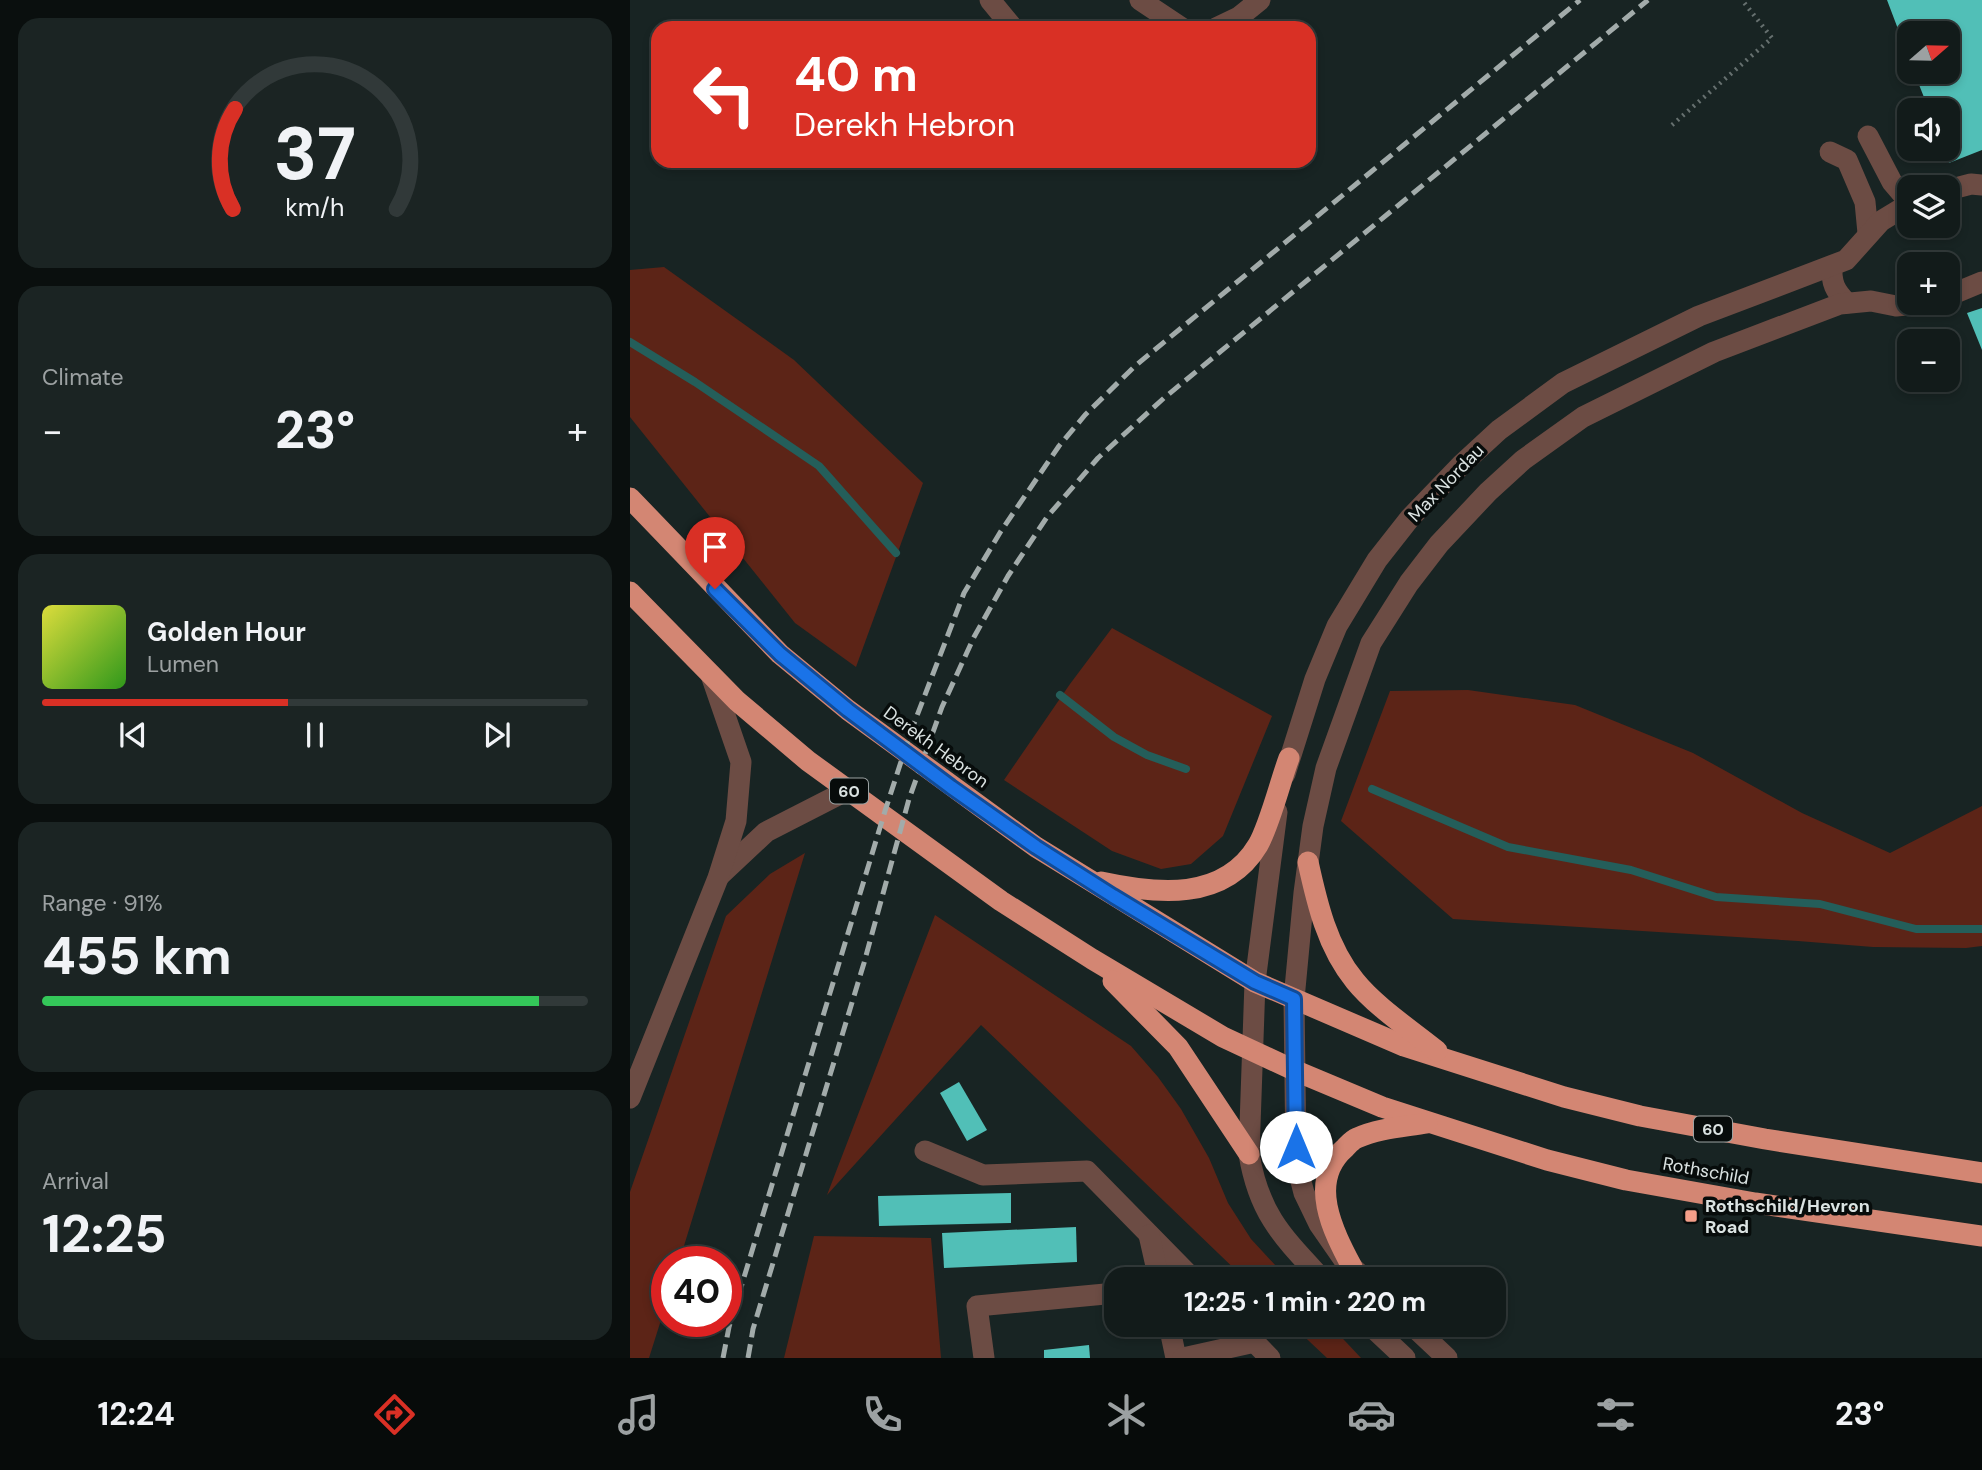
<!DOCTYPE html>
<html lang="en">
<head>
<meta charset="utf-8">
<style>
	body { margin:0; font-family:"DM Sans",sans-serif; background:#1b2423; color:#f1f3f6; height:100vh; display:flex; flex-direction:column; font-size:26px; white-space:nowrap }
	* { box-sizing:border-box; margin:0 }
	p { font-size:23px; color:#9ca1a2 }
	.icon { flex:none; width:38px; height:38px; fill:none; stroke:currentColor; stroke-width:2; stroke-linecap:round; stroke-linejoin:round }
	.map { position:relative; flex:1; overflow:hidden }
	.details { display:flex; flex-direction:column; gap:18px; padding:18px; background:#0a0f0e; width:630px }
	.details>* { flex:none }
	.guide { position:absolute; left:21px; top:21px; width:665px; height:147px; border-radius:21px; box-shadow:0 4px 10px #0003,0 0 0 2px #313939; background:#d93025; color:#fff; overflow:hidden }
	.needle { width:46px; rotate:70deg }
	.buttons { position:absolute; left:1267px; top:21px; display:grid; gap:14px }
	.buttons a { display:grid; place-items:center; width:63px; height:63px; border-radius:14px; background:#121b1a; box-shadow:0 4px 10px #0003,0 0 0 2px #313939; font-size:35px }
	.speed { position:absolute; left:21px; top:1246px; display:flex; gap:14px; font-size:35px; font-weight:700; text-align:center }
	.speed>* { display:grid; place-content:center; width:91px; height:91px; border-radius:50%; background:#121b1a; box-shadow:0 4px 10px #0003,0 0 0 2px #313939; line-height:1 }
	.speed .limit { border:10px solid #d22; background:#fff; color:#111 }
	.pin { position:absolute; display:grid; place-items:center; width:60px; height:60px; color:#fff; margin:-72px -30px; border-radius:50% 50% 50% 0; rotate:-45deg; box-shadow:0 0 7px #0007 }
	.pin .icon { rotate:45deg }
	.me { position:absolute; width:77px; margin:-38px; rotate:0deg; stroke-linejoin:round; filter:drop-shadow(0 0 5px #0008) }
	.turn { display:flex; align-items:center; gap:24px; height:147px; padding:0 28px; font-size:32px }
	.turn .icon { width:91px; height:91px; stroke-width:2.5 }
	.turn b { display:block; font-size:49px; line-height:60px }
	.big { font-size:52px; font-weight:700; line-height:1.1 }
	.details .widget { flex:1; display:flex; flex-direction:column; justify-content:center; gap:10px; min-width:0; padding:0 24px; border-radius:21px; background:#1b2423 }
	.details .dial { align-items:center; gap:0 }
	.dial svg { height:182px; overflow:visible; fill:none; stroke:#313939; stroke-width:7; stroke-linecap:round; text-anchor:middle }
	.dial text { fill:#f1f3f6; stroke:none }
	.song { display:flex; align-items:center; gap:21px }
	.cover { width:84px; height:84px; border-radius:10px; background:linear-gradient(135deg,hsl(60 70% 55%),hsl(110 70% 35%)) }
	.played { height:7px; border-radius:4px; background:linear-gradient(90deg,#d93025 45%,#313939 45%) }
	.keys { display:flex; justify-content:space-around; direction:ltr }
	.heat { display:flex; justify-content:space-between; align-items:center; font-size:38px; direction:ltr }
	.charge { height:10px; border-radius:5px; background:linear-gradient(90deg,#34c759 91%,#313939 0) }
	.trip { position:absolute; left:474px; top:1267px; width:402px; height:70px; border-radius:21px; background:#121b1a; box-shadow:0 4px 10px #0003,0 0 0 2px #313939; font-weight:700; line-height:70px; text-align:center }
	.dock { display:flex; height:112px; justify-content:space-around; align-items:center; background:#070b0a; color:#9ca1a2 }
	.dock .icon { width:49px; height:49px }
	.dock .on { color:#d93025 }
	.dock b { font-size:32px; color:#f1f3f6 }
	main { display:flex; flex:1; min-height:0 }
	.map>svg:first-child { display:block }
</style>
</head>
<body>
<main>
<section class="details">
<div class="widget dial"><svg viewBox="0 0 100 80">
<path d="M14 69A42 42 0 1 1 86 69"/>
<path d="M14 69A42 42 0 0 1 15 25" stroke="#d93025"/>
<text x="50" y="56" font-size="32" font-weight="700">37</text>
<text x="50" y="72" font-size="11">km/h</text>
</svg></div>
<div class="widget"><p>Climate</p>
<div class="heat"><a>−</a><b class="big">23°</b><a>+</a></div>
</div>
<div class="widget">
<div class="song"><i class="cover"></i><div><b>Golden Hour</b><p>Lumen</p></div></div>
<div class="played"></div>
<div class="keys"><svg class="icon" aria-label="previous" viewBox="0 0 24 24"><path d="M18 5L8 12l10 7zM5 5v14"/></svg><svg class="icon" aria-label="pause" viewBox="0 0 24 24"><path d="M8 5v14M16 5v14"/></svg><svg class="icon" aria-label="next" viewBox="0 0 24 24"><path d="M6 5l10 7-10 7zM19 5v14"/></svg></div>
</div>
<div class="widget"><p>Range · 91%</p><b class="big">455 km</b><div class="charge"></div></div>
<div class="widget"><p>Arrival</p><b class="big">12:25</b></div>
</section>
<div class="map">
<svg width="1352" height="1358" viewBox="0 0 1352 1358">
	<rect width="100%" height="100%" fill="#182423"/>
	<g fill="#5c2417">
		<path d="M34,267l130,93 129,123 -67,184 -61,-44 -165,-206v-147z"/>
		<path d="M482,628l160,88 -49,120 -32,28 -30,5 -49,-18 -108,-71 66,-96z"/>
		<path d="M838,690l107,15 118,48 109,60 88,40 92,-47v140l-16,2 -93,-1 -75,-6 -345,-22 -112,-98 49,-130z"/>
		<path d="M175,853l-126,409h-12v39l-18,57h-19v-166l96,-276 44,-42z"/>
		<path d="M305,915l196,131 27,31 23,32 28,49 19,45 23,36 37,40h-43l-264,-254 -154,170z"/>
		<path d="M184,1236l117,2 10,120h-157z"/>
		<path d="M662,1325h38l31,33h-34z"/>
	</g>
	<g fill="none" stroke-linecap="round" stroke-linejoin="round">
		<g stroke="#245e5a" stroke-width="8">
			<path d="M0,342l65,40 124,84 77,87"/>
			<path d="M430,695l54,42 33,18 39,14"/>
			<path d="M742,789l136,58 123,23 85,27 104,7 96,25h66"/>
		</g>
	</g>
	<g fill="#51bfb7">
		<path d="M1257,0h95v150l-33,13 -5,-14h4v-39h-19l-15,-38h34v-39h-39v25z"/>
		<path d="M1352,308v42l-15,-37z"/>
		<path d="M329,1082l28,48 -20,11 -27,-48z"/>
		<path d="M381,1193v30l-132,3 -1,-30z"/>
		<path d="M446,1227l1,35 -133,6 -2,-35z"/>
		<path d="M459,1345l1,13h-46v-8z"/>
	</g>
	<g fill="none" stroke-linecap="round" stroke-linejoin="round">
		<path stroke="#66706f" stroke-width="4.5" stroke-dasharray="2 5" stroke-linecap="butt" d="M1042,125l100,-87 -30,-38"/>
		<g stroke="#6c4c44" stroke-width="21">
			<path d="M360,0l23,28"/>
			<path d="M510,0l42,28"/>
			<path d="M586,28l23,-11 21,-17"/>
			<path d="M1238,136l24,46 17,20"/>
			<path d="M1200,152l17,8 18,42 3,31"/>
			<path d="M1318,190l23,-6 11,1"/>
			<path d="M1202,266c-1,17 3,25 15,37"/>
			<path d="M1318,296l34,-14"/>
			<path d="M655,774l30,-95 22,-53 40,-66 33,-42 51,-53 38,-35 64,-47 136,-67 147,-56 35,-39 28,-17"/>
			<path d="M647,812l-22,170 -6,172c10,60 33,82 73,125"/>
			<path d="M89,876l47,-44 82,-42"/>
			<path d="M0,1098l88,-220 18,-57 5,-59 -30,-87"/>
			<path d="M295,1151l58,24 104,-4 106,108"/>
			<path d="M519,1235l10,44"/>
			<path d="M735,1279l-21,-19 -25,-36 -15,-31 -8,-31 -2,-163 10,-106 9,-67 13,-58 45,-125 38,-60 30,-39 49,-52 35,-32 60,-43 131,-65 126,-48 31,-3 25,5 31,-3"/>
			<path d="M539,1325l7,33"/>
			<path d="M608,1325l32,33"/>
			<path d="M740,1325l35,33"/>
			<path d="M782,1325l35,33"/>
			<path d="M354,1358l-7,-52 139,-13"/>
			<path d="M553,1358l72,-16"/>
		</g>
		<g stroke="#d38673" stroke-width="21">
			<path d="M0,498l150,156 68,56 188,137 219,135 149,64 160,51 76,19 125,23 217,34"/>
			<path d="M0,592l107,109 71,60 193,140 91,58 131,78 73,34 86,36 165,53 79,20 129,23 227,33"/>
			<path d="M678,862c9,41 19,85 47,119 20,25 56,49 82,70"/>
			<path d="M471,882c55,12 123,20 157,-37 12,-21 22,-63 31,-87"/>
			<path d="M483,981l65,66 71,107"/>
			<path d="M722,1267c-19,-36 -45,-86 -7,-119 4,-4 7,-8 12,-10 22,-10 47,-11 70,-15"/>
		</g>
		<g stroke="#a2abaa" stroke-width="5" stroke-dasharray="14 7" stroke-linecap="butt">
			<path d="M93,1358l6,-31 156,-516 25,-77 54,-141 37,-62 58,-85 26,-31 50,-49 445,-366"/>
			<path d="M118,1358l5,-29 111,-366 45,-164 33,-92 32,-70 34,-61 39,-59 51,-59 66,-60 484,-398"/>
		</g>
	</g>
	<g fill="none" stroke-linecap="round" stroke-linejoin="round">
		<defs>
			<path id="route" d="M85,589l65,65 68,56 103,77 85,60 77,49 142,86 39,17 2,148"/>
		</defs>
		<use href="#route" stroke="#114b97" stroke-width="18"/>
		<use href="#route" stroke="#1a73e8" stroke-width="12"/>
	</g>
	<rect fill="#f49e89" stroke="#070c0b" stroke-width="2.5" x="1054" y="1209" width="14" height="14" rx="3.5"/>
	<g text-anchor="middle" stroke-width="7" stroke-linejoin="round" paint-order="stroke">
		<g fill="#070c0b" stroke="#9ba2a2" stroke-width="2">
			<rect x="200" y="778.5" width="38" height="25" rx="5"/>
			<rect x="1064" y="1116.5" width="38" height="25" rx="5"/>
		</g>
		<g font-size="16" font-weight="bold" fill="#dbe3e2">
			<text x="219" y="797">60</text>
			<text x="1083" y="1135">60</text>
		</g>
		<g font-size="18" fill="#dbe3e2" stroke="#070c0b">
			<text transform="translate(816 483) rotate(-46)" y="6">Max Nordau</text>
			<text transform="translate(306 747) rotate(36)" y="6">Derekh Hebron</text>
			<text transform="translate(1076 1171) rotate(10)" y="6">Rothschild</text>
		</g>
		<g font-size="18" font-weight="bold" fill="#dbe3e2" stroke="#070c0b" text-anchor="start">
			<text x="1075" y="1212">Rothschild/Hevron<tspan x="1075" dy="21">Road</tspan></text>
		</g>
	</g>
</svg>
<div class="buttons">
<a><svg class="needle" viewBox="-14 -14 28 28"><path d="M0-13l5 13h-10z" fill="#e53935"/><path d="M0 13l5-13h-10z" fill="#9ca1a2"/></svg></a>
<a><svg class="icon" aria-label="sound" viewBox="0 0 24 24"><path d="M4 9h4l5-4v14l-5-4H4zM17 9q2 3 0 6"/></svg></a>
<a><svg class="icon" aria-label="layers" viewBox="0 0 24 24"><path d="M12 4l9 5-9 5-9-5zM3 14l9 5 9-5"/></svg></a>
<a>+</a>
<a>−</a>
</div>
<div class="speed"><div class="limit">40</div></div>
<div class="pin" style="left:85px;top:589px;background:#d93025"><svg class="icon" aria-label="arrive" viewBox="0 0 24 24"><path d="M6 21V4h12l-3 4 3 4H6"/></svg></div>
<svg class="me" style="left:666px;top:1147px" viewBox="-20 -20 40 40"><circle r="19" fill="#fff"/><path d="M0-13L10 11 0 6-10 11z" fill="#1a73e8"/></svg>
<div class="trip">12:25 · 1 min · 220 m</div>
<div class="guide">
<div class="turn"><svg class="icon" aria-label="left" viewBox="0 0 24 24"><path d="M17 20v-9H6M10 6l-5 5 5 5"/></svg><div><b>40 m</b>Derekh Hebron</div></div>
</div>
</div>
</main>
<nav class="dock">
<b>12:24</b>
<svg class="icon on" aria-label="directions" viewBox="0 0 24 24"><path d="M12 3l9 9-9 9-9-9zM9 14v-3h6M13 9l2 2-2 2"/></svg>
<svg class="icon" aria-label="music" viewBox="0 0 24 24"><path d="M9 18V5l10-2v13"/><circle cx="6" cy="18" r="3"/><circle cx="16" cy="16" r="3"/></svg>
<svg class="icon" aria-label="phone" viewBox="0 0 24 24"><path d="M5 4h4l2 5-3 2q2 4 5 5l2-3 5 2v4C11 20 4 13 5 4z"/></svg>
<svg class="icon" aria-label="climate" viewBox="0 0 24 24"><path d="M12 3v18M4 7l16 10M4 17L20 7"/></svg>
<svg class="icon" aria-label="car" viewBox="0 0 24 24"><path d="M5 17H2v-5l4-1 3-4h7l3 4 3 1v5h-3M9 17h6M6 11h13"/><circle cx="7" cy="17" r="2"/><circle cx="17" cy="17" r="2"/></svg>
<svg class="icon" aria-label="filters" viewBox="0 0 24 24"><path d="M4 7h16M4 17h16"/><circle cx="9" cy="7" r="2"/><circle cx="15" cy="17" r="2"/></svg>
<b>23°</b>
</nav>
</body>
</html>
